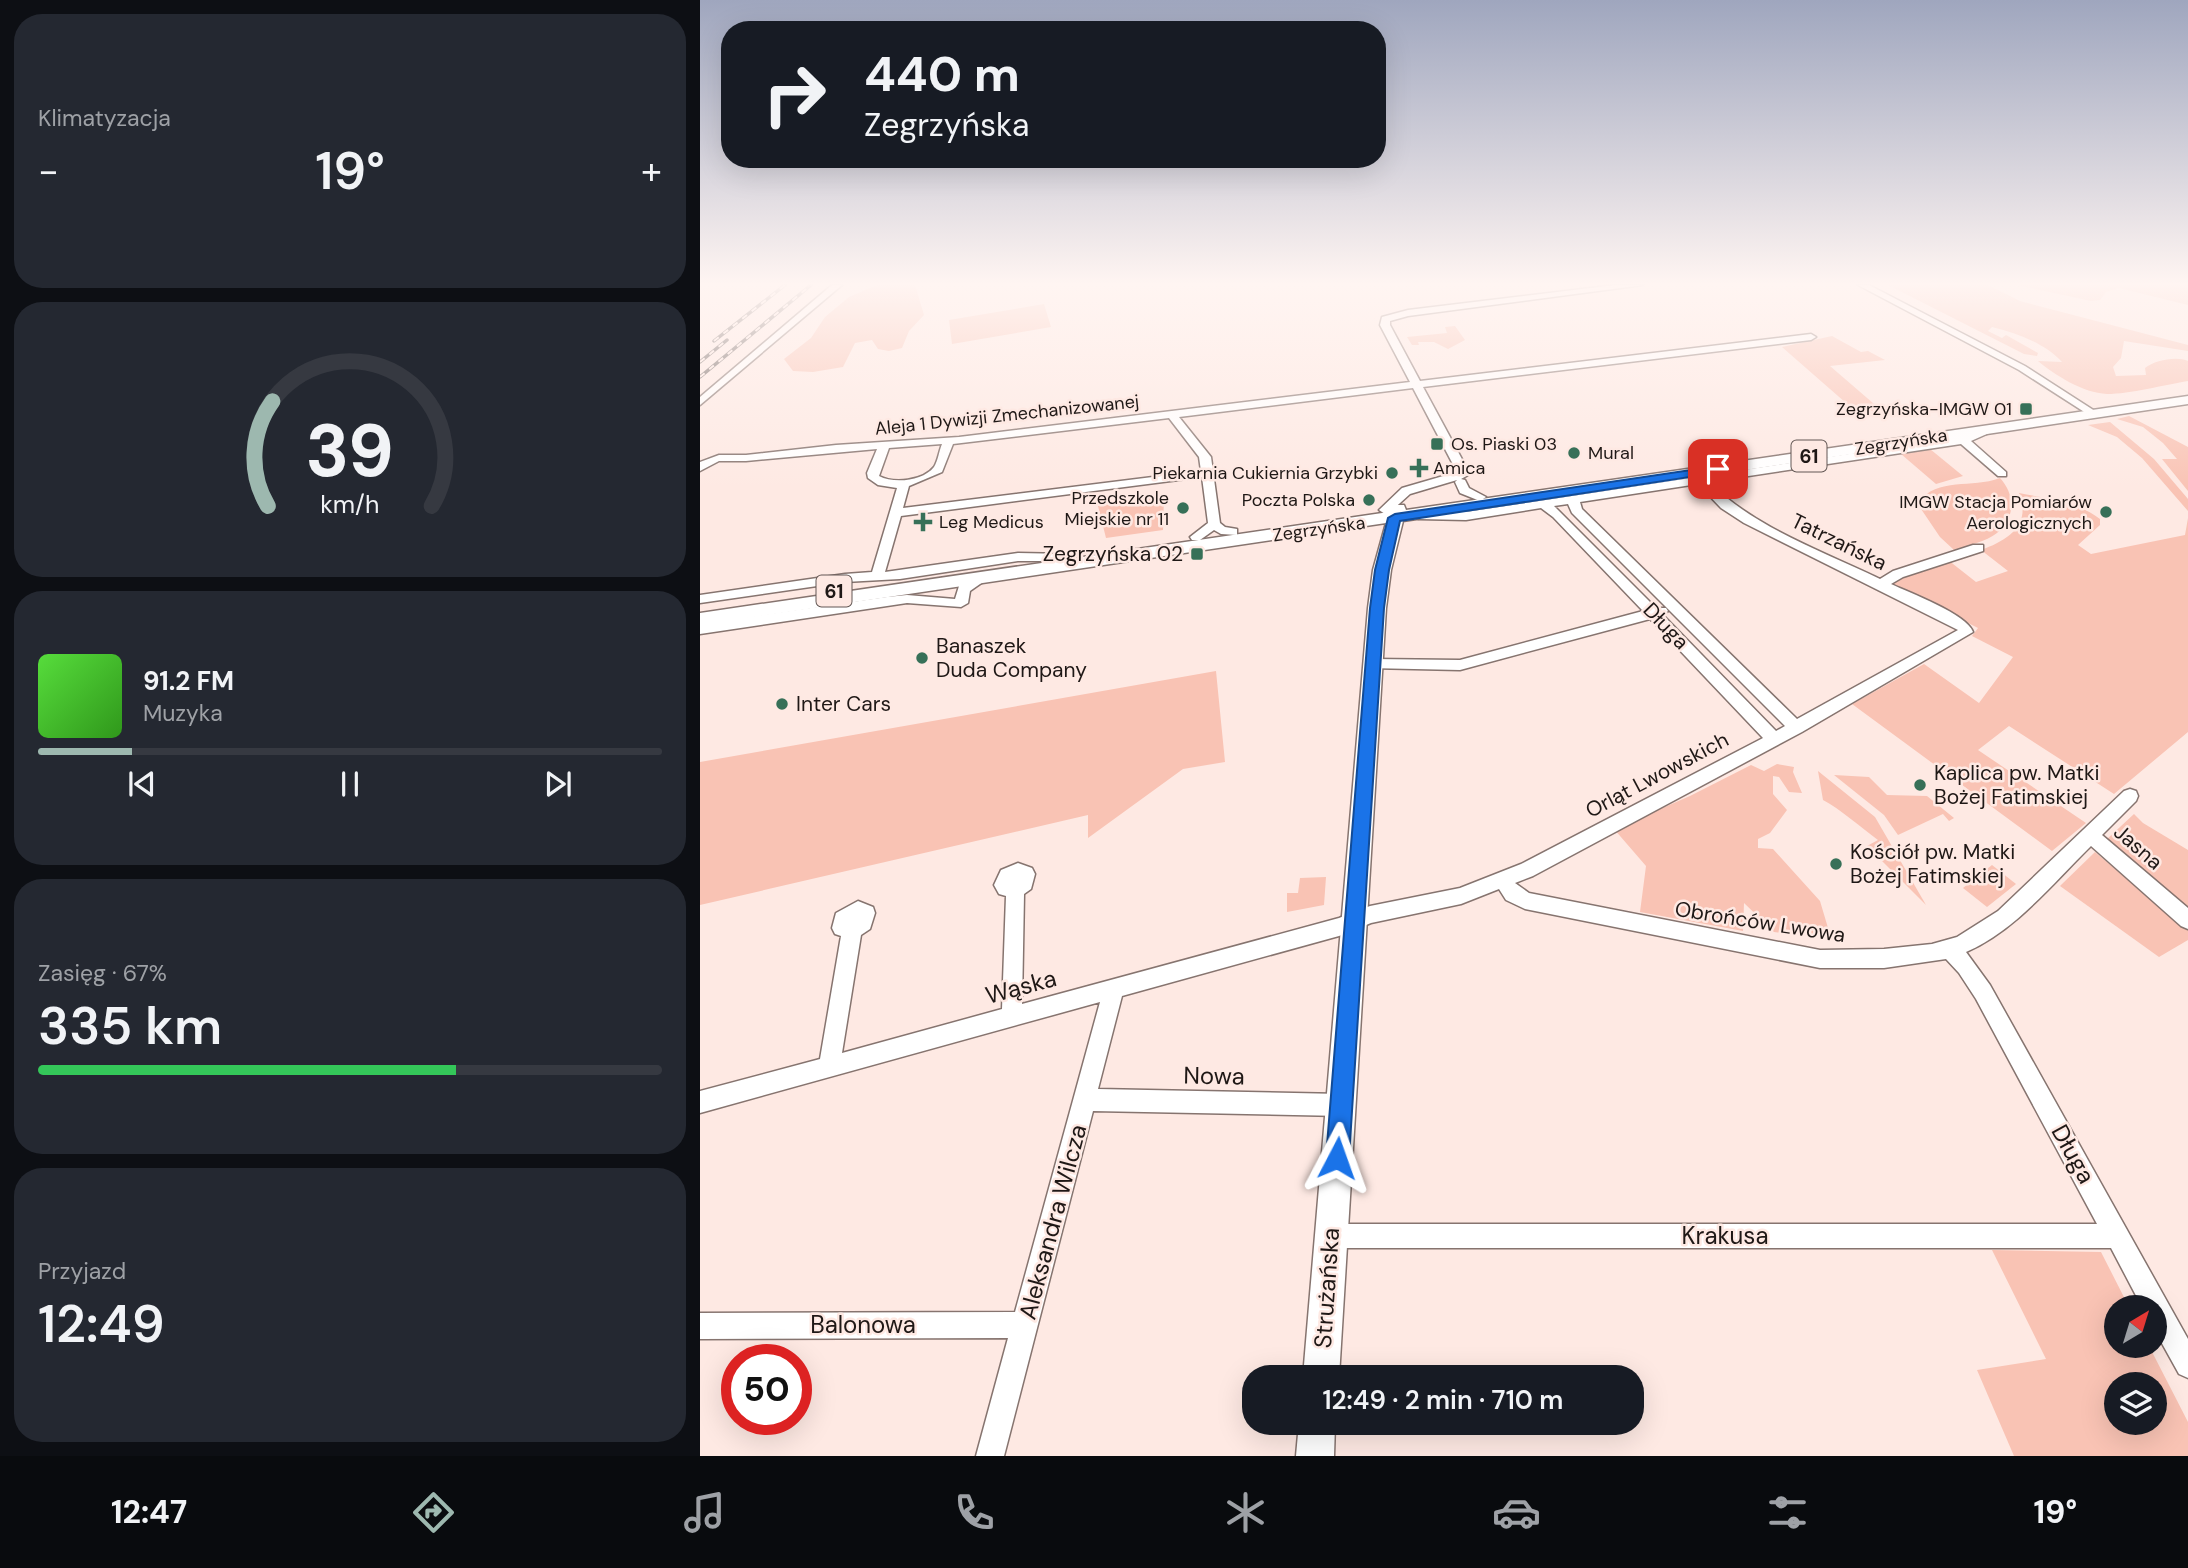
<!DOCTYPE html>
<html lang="pl">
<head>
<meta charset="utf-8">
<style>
	body { margin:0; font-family:"DM Sans",sans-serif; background:#242831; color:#f1f3f6; height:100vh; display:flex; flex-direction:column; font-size:26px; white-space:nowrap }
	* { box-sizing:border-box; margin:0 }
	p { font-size:23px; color:#9ea1a6 }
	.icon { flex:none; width:38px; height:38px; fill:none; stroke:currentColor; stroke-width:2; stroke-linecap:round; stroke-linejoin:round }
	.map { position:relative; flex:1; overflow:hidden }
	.details { display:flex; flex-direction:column; gap:14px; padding:14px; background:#0d0f14; width:700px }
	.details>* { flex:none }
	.top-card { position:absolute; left:21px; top:21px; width:665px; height:147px; border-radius:28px; box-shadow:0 7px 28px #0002; background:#171b24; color:#f1f3f6; overflow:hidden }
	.needle { width:46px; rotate:38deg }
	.tools { position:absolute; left:1404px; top:1295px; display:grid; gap:14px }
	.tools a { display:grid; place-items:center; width:63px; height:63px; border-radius:50%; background:#171b24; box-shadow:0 7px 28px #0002; font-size:35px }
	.speed { position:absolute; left:21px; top:1344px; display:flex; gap:14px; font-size:35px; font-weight:700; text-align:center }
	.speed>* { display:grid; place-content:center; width:91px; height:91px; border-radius:50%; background:#171b24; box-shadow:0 7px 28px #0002; line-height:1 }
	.speed .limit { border:10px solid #d22; background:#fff; color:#111 }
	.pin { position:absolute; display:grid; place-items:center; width:60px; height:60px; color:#fff; margin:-30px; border-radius:14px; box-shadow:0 4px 10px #0006 }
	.me { position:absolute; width:77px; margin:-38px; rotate:4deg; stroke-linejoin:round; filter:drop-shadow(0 0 5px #0008) }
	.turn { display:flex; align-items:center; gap:24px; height:147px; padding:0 28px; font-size:32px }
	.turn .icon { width:91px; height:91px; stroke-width:2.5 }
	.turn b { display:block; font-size:49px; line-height:60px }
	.big { font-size:52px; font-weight:600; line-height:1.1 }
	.details .widget { flex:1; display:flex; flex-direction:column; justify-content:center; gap:10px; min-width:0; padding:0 24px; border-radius:28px; background:#242831 }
	.details .dial { align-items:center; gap:0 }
	.dial svg { height:182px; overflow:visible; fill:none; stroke:#363941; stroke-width:7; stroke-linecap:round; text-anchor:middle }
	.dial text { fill:#f1f3f6; stroke:none }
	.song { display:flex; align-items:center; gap:21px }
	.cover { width:84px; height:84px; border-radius:10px; background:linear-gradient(135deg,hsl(110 70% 55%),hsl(110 70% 35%)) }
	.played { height:7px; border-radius:4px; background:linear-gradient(90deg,#9db8af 15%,#363941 15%) }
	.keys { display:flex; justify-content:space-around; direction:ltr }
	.heat { display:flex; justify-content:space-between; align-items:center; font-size:38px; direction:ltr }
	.charge { height:10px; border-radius:5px; background:linear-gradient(90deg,#34c759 67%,#363941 0) }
	.trip { position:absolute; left:542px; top:1365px; width:402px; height:70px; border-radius:28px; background:#171b24; box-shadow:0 7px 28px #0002; font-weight:600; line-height:70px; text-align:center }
	.menu { display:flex; height:112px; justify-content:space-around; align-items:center; background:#090b0e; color:#9ea1a6 }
	.menu .icon { width:49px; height:49px }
	.menu .active { color:#9db8af }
	.menu b { font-size:32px; color:#f1f3f6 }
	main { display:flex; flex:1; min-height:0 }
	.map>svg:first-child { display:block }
</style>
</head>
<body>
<main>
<section class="details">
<div class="widget"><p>Klimatyzacja</p>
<div class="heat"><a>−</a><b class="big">19°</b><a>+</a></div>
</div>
<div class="widget dial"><svg viewBox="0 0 100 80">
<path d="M14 69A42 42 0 1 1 86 69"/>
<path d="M14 69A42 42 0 0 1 16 23" stroke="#9db8af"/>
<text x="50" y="56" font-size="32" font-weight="700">39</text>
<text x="50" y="72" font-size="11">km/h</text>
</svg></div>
<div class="widget">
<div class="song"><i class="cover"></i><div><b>91.2 FM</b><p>Muzyka</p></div></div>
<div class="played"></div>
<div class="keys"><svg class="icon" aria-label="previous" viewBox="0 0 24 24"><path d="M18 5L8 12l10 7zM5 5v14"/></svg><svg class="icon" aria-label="pause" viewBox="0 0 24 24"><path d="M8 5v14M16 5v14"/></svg><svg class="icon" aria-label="next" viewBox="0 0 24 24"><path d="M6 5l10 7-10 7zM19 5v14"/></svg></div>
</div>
<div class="widget"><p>Zasięg · 67%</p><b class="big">335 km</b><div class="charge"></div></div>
<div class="widget"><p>Przyjazd</p><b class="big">12:49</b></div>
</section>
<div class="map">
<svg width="1488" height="1456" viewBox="0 0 1488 1456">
	<rect width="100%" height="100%" fill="#fee9e3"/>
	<g fill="#f9c3b4" fill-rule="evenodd">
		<path d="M177,285h38l9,30 -15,16 -7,17 -13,3 -11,-2 -6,-9 -17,3 -12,24 -30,5 -20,-1 -9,-12 27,-21 14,-21 24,-20z"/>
		<path d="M1188,285h100l32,16 168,44v6l-64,-10 -3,17 -8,9 3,9 30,-1 -1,-7c10,-8 32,-12 43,-7v20c-24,4 -58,13 -81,13 -24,-1 -52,-19 -69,-33l24,1c-17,-19 -46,-29 -70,-35l-4,4 14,7 4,-3 32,18 -1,3 -13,-2z"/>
		<path d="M1317,285h171v20l-69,-17 -13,4 -6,8 -9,1z"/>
		<path d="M344,304l7,23 -99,17 -3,-24z"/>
		<path d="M755,326l10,14 -17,9 -14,-7h-16l1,3h-7l-5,-8 40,-4 -2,-6z"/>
		<path d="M1132,336l29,16 7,-1 17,9 -55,6 51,44 -22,2 -5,-2 -72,-63z"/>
		<path d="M1429,416l59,31v44l-26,-32h15l-14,-16 -20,-16 -26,-8z"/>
		<path d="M1410,422l44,37 34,40v12l-46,-53 -25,-21 -29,-12z"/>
		<path d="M1230,449l33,27 -27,8 -35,-30z"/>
		<path d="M1300,478c15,16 16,40 -3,55 -11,9 -29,12 -43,17l-14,-13 -23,-34c22,-27 54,-14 83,-25z"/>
		<path d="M1319,493c29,6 57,8 81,26v6l-22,20 13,9 94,-19 3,-17v214l-74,62 -105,-68 -31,24 108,73 -34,28 -200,-147 72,-40 55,39 34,-46 -41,-21 6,-8 -88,-44 30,-15 28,-9 28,22 32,-11 -27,-21c27,-10 51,-25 38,-57z"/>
		<path d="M464,496l-1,34 -57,8 -8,-32z"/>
		<path d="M516,671l9,91 -42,7 -95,69v-23l-388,90v-143z"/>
		<path d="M1077,764l17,3 -1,5 9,21 -13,-1 -10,-15 -6,-1v18l14,16 -17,23 -12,6v9l15,1 47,52 11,37 -57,-6 -30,-29 -1,28 -103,-19 6,-46 -32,-37 76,-33 61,-31 13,6z"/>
		<path d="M1118,771l57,46 51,88 -59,-59 11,-6c-16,-12 -38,-31 -55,-40z"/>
		<path d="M1134,775l35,2 18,18 40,1 27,22 -5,3 -6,-7 -45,21 -14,-20z"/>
		<path d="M1434,814l9,9 45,27v64l-82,-74z"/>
		<path d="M1395,852l93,78v10l-29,17 -99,-71z"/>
		<path d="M1292,865l24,19 -29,23 -24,-19z"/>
		<path d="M626,877l-2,28 -37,7v-19h11l2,-15z"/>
		<path d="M1292,1250l109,2 28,55h-13v39h33l39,76v34h-174l-37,-86 69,-11zM1416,1384h38v39h-38z"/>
	</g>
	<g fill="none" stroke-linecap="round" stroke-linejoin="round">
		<defs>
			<g id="minor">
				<path d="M132,285h10l-142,120v-8z"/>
				<path d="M915,285h28l-235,31 -18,5v4l30,56 391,-47 5,3 -5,3 -388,47 47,87 -9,5 4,1 4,8 17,9 -6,4 -20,-8 -5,-11 2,-2 -47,14 -21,19 -4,1 -6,-4 23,-22 55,-16 -44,-84 -234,29 32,40 9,66 5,4 12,2v6l-16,-1 -7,-4 -14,10h-8l-2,-3 18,-14 -6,-46 -301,39 -16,56 133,-19 50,1v6l-5,1h-45l-118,18 -55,3 -145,21v-8l145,-21 27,-2 25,-84 -19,-3 -10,-7 -1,-5 10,-24 -131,12h-27l-19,10v-9l19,-7h27l90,-10 123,-8 451,-55 -30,-57 2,-8 26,-7zM469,418l30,39 2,14 -298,37 6,-22 33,-14 11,-28zM242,444c-3,7 -4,17 -8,23 -11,14 -40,17 -55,9l10,-28z"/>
				<path d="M1158,285h11l156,81 73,47 -9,2 -70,-45z"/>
				<path d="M1289,427l9,2 -27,12 35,31v4h-8l-37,-32 -252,38c46,46 113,69 171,97l13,-8 80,-26h10v6l-80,26 -12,7c19,9 76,30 82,48l-171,100 -269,144 -18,7 14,10 291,57 64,-1 48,-5 25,-7 41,-26 126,-120 6,-2 6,2 2,5 -2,5 -34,34 86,73v21l-7,-3 -90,-80c-38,37 -76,85 -125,106l24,33 198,354v39l-9,-4 -25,-45v-22h-12l-31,-59h-780l-9,-3 -3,-9 3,-9 9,-3h766l-121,-225 -17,-26 -13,-14 -62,9h-64l-295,-59 -19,-9 -7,-11 -38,15 -90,19 -32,13 -217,60 -24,93 244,5 8,3 3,8 -3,8 -8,3 -249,-5 -89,345h-28l32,-118 -308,1v-26l315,-1 85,-310 -400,111v-22l120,-32 21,-123 -6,-2 -3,-6 4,-15 22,-12 15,6 2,6 -5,16 -9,6 -19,118 160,-44 4,-113 -7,-2 -5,-9 7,-15 17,-7 14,5 3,6 -4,15 -7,5 -2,110 317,-86 31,-12 90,-18 61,-24 242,-126 -113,-119 -190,51 -92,-2 -2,-4 2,-4 5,-1 87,1 183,-49 -90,-94 -12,-9 -75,12 -47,-1 -4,-1v-6h51l495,-75zM998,484l23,24 23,15 214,107 -161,89 -215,-210 -2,-7zM868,504l4,9 213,213 -9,5 -113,-116 5,-4 -2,-3h-10l-102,-102z"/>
				<path d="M283,573l7,4 -20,14 -2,12 -7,4 -54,-4 -207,31v-10l187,-27 20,-2 48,4 4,-13z"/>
			</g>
			<g id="major">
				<path d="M1488,396v8l-785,117 -12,49 -5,38 -47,769h-36l65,-769 5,-38 13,-47 -686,102v-12l689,-101 3,-7h12l2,5z"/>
				<path d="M599,1423h36l-1,33h-38z"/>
			</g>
		</defs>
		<use href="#minor" stroke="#86746f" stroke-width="3"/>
		<use href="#major" stroke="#86746f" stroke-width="3"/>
		<use href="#minor" fill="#fff" fill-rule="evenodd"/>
		<use href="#major" fill="#fff" fill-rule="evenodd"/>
		<defs>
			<g id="rail">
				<path d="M14,341l71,-56"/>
				<path d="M0,362l27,-22"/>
				<path d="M0,377l111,-92"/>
			</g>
		</defs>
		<use href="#rail" stroke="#6b5f5c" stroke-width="3.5"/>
		<use href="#rail" stroke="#fee9e3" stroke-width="2" stroke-dasharray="6" stroke-linecap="butt"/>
	</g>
	<linearGradient id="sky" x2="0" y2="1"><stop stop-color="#9fa6be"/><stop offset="0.58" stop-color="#fff5f2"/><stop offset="1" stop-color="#fff5f2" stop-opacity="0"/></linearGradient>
	<rect width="1488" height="489" fill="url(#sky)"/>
	<path fill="#1a73e8" stroke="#114b97" stroke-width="2" d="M1018,466l5,1v5l-323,49 -11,49 -5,38 -35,550 -3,9 -9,3 -8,-3 -3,-9 44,-550 5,-38 13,-52 7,-4z"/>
	<g fill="#377058" stroke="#fee9e3" stroke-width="2.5">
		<rect x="1319" y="402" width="14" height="14" rx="3.5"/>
		<rect x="730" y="437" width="14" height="14" rx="3.5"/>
		<circle cx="874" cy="453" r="7"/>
		<path d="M715.5 457.5h7v7h7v7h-7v7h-7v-7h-7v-7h7z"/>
		<circle cx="692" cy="473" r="7"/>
		<circle cx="669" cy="500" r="7"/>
		<circle cx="483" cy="508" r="7"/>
		<circle cx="1406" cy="512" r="7"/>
		<path d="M219.5 511.5h7v7h7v7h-7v7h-7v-7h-7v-7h7z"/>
		<rect x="490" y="547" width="14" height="14" rx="3.5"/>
		<circle cx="222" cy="658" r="7"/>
		<circle cx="82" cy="704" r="7"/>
		<circle cx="1220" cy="785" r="7"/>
		<circle cx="1136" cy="864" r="7"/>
	</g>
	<g text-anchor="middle" stroke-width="5" stroke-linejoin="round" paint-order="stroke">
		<g font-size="18" fill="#1f1816" stroke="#fee9e3" text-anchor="end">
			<text x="1312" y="415">Zegrzyńska-IMGW 01</text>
			<text x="751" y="450" text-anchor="start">Os. Piaski 03</text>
			<text x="888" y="459" text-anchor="start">Mural</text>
			<text x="733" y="474" text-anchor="start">Amica</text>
			<text x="678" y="479">Piekarnia Cukiernia Grzybki</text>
			<text x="469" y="504">Przedszkole<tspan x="469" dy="21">Miejskie nr 11</tspan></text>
			<text x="655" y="506">Poczta Polska</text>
			<text x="1392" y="508">IMGW Stacja Pomiarów<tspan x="1392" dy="21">Aerologicznych</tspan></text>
			<text x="239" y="528" text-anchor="start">Leg Medicus</text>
		</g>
		<g font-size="18" fill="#1f1816" stroke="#fee9e3">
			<text transform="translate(307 415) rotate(-6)" y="6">Aleja 1 Dywizji Zmechanizowanej</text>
			<text transform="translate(1201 442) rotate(-9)" y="6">Zegrzyńska</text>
			<text transform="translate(619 529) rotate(-8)" y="6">Zegrzyńska</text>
		</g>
		<g fill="#fee9e3" stroke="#625754" stroke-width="2">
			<rect x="1091.5" y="440.5" width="35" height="31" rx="5"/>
			<rect x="116.5" y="575.5" width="35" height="31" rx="5"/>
		</g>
		<g font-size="19" font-weight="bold" fill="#1f1816">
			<text x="1109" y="463">61</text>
			<text x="134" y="598">61</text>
		</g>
		<g font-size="21" fill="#1f1816" stroke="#fee9e3">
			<text transform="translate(1139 542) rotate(26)" y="7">Tatrzańska</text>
			<text transform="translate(966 626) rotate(46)" y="7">Długa</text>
			<text transform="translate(957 775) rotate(-28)" y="7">Orląt Lwowskich</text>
			<text transform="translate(1438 847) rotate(41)" y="7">Jasna</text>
			<text transform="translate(1060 922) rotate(9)" y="7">Obrońców Lwowa</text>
		</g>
		<g font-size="21" fill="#1f1816" stroke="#fee9e3" text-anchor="start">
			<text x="483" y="561" text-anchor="end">Zegrzyńska 02</text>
			<text x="236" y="653">Banaszek<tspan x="236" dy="24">Duda Company</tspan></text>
			<text x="96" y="711">Inter Cars</text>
			<text x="1234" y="780">Kaplica pw. Matki<tspan x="1234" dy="24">Bożej Fatimskiej</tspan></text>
			<text x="1150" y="859">Kościół pw. Matki<tspan x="1150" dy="24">Bożej Fatimskiej</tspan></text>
		</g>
		<g font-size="24" fill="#1f1816" stroke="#fee9e3">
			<text transform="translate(321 987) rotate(-15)" y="8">Wąska</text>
			<text transform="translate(514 1076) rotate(1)" y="8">Nowa</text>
			<text transform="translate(1373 1154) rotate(61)" y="8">Długa</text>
			<text transform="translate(353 1222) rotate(-75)" y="8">Aleksandra Wilcza</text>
			<text x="1025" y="1244">Krakusa</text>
			<text transform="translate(627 1288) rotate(-86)" y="8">Strużańska</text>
			<text x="163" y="1333">Balonowa</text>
		</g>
	</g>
</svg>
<div class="tools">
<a><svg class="needle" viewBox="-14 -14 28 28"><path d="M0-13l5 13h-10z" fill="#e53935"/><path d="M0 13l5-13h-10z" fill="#9ea1a6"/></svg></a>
<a><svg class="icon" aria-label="layers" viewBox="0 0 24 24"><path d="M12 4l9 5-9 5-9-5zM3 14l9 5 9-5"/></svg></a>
</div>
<div class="speed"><div class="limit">50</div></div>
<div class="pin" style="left:1018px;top:469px;background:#d93025"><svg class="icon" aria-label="arrive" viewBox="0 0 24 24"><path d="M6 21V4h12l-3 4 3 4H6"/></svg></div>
<svg class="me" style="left:637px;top:1158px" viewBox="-20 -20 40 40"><path d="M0-17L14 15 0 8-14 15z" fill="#1a73e8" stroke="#fff" stroke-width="4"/></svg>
<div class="trip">12:49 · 2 min · 710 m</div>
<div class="top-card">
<div class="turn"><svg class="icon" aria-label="right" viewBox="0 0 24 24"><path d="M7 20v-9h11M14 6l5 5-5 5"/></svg><div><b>440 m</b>Zegrzyńska</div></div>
</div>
</div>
</main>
<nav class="menu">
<b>12:47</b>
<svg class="icon active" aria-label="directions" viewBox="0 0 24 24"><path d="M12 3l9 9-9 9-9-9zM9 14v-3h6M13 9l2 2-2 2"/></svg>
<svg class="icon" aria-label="music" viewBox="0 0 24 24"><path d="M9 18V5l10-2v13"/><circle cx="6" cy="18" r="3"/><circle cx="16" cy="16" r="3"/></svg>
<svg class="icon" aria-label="phone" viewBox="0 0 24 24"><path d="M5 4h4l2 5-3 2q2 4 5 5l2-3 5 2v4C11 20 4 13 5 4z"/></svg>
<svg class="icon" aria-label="climate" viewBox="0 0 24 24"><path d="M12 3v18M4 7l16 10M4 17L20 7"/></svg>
<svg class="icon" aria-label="car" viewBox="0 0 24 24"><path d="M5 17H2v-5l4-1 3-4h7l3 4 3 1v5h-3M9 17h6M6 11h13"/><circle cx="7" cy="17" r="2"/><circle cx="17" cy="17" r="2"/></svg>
<svg class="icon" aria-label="filters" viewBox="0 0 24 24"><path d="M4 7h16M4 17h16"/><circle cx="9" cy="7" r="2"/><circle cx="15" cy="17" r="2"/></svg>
<b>19°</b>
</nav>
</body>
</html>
